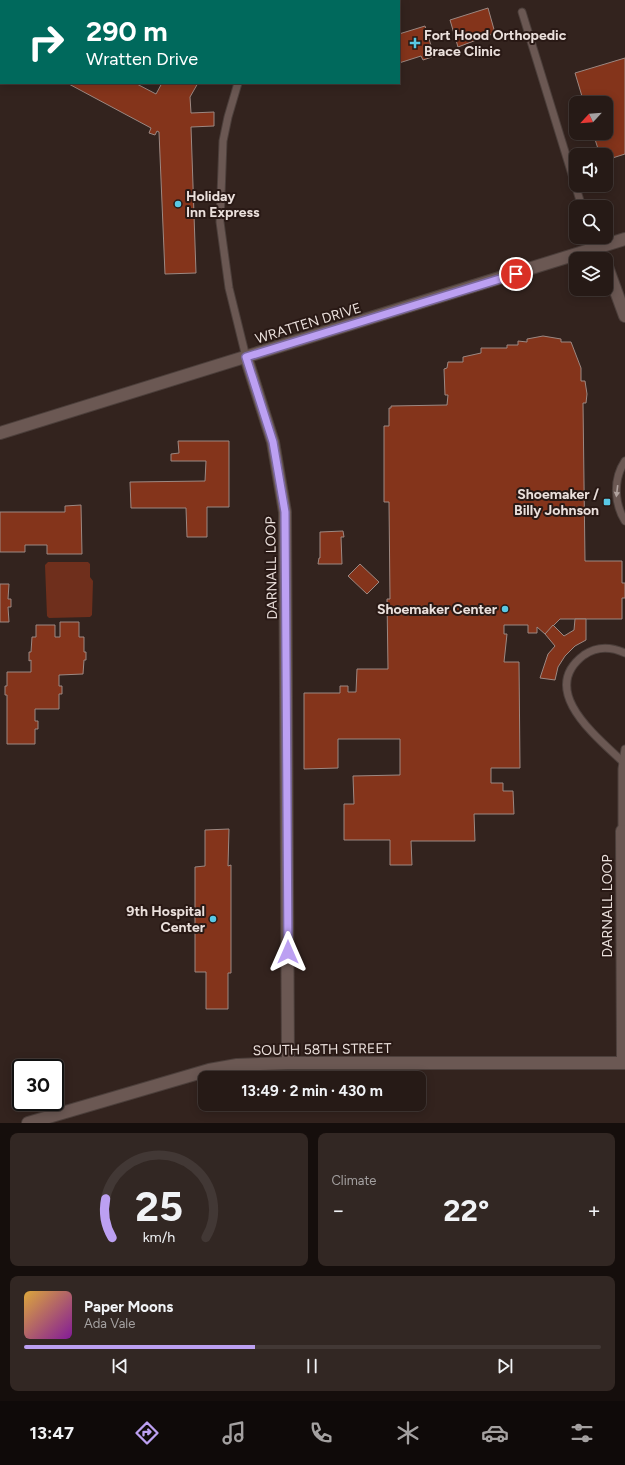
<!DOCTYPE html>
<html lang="en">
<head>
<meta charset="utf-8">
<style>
	body { margin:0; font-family:Figtree,sans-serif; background:#322723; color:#f1f3f6; height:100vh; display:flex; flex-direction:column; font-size:15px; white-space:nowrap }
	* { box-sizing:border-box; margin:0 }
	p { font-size:13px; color:#a4a1a1 }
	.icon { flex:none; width:22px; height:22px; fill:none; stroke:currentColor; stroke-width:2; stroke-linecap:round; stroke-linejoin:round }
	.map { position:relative; height:1123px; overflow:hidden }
	.drawer { display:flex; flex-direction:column; gap:10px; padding:10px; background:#150e0c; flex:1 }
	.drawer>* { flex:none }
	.guide { position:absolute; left:0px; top:0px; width:400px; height:84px; box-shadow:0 2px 10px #0003,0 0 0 1px #423835; background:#00695c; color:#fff; overflow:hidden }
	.needle { width:26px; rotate:244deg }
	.fabs { position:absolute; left:569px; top:96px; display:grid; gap:8px }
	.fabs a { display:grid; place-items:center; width:44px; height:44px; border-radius:8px; background:#261a16; box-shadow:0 2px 10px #0003,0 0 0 1px #423835; font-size:20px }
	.speed { position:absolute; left:12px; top:1059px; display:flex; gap:8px; font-size:20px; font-weight:700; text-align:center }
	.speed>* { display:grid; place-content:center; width:52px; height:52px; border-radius:50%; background:#261a16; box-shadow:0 2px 10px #0003,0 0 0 1px #423835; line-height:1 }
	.speed .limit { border:2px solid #111; border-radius:6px; background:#fff; color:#111 }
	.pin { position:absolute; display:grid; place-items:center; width:34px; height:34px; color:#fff; margin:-17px; border:2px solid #fff; border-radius:50%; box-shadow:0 1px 4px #0007 }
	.me { position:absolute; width:44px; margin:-22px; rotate:0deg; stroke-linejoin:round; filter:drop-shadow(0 0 3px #0008) }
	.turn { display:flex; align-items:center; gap:14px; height:84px; padding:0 20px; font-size:18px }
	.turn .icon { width:52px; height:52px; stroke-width:2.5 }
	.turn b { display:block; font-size:28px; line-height:34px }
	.big { font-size:30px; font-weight:700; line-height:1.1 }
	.drawer .widget { flex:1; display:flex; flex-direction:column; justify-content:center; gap:6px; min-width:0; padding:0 14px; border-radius:8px; background:#322723 }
	.drawer .dial { align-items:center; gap:0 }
	.dial svg { height:104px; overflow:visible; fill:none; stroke:#423835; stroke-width:7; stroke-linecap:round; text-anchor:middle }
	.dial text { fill:#f1f3f6; stroke:none }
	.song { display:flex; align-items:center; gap:12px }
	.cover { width:48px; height:48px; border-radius:6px; background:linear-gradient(135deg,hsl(40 70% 55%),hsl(290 70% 35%)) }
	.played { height:4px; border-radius:2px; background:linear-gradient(90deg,#bca0f2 40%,#423835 40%) }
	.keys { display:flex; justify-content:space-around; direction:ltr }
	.heat { display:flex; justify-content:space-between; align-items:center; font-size:22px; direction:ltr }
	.drawer .tiles { flex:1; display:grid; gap:10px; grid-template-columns:1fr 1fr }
	.widget:last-child { grid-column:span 2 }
	.trip { position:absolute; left:198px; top:1071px; width:228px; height:40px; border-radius:8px; background:#261a16; box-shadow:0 2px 10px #0003,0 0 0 1px #423835; font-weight:700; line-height:40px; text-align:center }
	.dock { display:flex; height:64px; justify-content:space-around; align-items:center; background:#0f0a09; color:#a4a1a1 }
	.dock .icon { width:28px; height:28px }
	.dock .current { color:#bca0f2 }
	.dock b { font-size:18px; color:#f1f3f6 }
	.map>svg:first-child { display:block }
</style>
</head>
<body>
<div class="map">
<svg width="625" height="1123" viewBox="0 0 625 1123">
	<rect width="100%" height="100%" fill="#33231e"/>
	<path fill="#6f2f1c" d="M48,562h40l2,2v13l3,4 -1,34 -2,2 -41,1 -2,-2 -2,-51z"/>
	<g fill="#84341b" stroke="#9c8882">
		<path d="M125,0h85l2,1h-86z"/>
		<path d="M488,8l7,25 -37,14 -8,-27z"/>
		<path d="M425,26l8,26 -2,1 1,4 -9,3 -2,-4 -22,7v-29z"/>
		<path d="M625,58v96l-19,6v-5h-6l-7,-22h13v-30h-22l-9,-30z"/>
		<path d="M67,83h68l21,11 6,-11h36l-8,14 1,16 23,-1v14l-23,1 5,146 -31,1 -6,-142 -2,-1 -2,4 -6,-2 2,-5z"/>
		<path d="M543,336l18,3v3h10l10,26v13h4l2,13 -1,9h-3l2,158h37v22h3v15h-3v21h-62l-15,15 -8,-7v6h-9v-8h-24v9h3l-3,28h15l1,106h-29v15h12v8h10l1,23h-40l1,27h-64l1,24h-22v-25h-46v-36h10l-1,-28 47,-1v-36h-62v29l-34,1v-76h36v-7h8v6h8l1,-23h31l-1,-70h3l-1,-97h-5v-76h5v-18h2v-2l56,-1 1,-10h-3l-1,-26 3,-1 1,-6h15v-5l18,-4v-5h26v-3h11v-4l9,1v-3z"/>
		<path d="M178,441h51v66h-22v30h-20l-1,-29h-55l-1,-26 75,-1 1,-20h-35v-7l8,-1z"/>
		<path d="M81,505l1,49h-35v-9h-22v7h-25v-40h65v-6z"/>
		<path d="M343,531l1,6h-3l1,27h-24l1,-6h1v-26z"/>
		<path d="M360,564l19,18 -12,12 -19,-18z"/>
		<path d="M0,584h9l-1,15h3v8h-3l1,15h-9z"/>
		<path d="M575,619h11v21l-11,6 -10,10 -7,11 -3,13 -15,-2 8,-24 7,-8 -10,-12 8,-9 11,11 10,-6z"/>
		<path d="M60,622h19v15h5v15h2v8h-2l-1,14 -24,1v11h3v8h-3v15h-24v12h3v8h-3v15h-28v-49h-2v-9h2v-14h24v-12l-2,1v-9h2l1,-15h4v-12h19v12h5z"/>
		<path d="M229,829l-1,37 3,-1v108h-3v36h-22v-37h-11v-105l10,-1v-36z"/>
	</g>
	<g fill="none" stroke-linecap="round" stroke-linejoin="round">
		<defs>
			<g id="service">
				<path d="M341,1l3,-1"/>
				<path d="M522,12l60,195"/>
				<path d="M238,83l-10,34 -5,24 -3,81 9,66 17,69"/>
				<path d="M591,237l9,11"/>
				<path d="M625,461c-12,18 -11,42 0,60"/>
				<path d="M623,762c-26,-25 -86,-72 -39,-107 13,-9 28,-8 41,-2"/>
				<path d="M622,831v-62l3,-20"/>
			</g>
			<g id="minor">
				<path d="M606,264l19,52"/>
				<path d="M246,357l27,85 12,70 3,551"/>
				<path d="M622,831l1,232"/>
			</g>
			<g id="tertiary">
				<path d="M0,433l625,-194"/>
				<path d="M28,1123l181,-53 28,-5 51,-2h337"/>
			</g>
		</defs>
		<use href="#service" stroke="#4c3f3b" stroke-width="9"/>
		<use href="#minor" stroke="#4c3f3b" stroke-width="14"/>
		<use href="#tertiary" stroke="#4c3f3b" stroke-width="14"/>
		<use href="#service" stroke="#6b5853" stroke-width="7"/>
		<use href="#minor" stroke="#6b5853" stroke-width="12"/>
		<use href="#tertiary" stroke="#6b5853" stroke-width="12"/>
	</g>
	<defs><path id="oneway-solid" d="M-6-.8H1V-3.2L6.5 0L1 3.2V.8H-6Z"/></defs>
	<use fill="#b1a29e" href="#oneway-solid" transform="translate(617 491) rotate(97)"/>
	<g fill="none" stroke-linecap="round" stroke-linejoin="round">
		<defs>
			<path id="route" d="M288,952l-3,-440 -12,-70 -27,-85 270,-83"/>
		</defs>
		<use href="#route" stroke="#7a689d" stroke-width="10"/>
		<use href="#route" stroke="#bca0f2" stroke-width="7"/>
	</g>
	<g fill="#59c8e5" stroke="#291915" stroke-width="1.5">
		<path d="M413 37h4v4h4v4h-4v4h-4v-4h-4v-4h4z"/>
		<circle cx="178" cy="204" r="4"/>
		<rect x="603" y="498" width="8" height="8" rx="2"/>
		<circle cx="505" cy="609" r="4"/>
		<circle cx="213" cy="919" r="4"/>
	</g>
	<g text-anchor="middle" stroke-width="4" stroke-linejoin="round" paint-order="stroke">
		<g font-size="14" font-weight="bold" fill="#eadfdb" stroke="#291915" text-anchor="end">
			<text x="424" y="40" text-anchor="start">Fort Hood Orthopedic<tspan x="424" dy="16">Brace Clinic</tspan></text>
			<text x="186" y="201" text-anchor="start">Holiday<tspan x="186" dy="16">Inn Express</tspan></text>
			<text x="599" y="499">Shoemaker /<tspan x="599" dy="16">Billy Johnson</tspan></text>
			<text x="497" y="614">Shoemaker Center</text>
			<text x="205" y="916">9th Hospital<tspan x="205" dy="16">Center</tspan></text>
		</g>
		<g font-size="14" fill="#eadfdb" stroke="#291915">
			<text transform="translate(308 323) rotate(-17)" y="5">WRATTEN DRIVE</text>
			<text transform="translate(271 568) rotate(-91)" y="5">DARNALL LOOP</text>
			<text transform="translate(607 906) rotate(-90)" y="5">DARNALL LOOP</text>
			<text transform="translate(322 1049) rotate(-1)" y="5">SOUTH 58TH STREET</text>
		</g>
	</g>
</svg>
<div class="fabs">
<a><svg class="needle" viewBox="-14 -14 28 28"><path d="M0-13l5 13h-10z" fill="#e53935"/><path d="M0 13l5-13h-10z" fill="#a4a1a1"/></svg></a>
<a><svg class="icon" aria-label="sound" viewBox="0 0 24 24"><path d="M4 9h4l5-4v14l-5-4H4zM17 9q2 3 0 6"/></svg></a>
<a><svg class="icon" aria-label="search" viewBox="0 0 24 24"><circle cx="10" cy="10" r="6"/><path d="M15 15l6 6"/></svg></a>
<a><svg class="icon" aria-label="layers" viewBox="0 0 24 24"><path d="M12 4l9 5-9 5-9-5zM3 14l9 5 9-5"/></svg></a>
</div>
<div class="speed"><div class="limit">30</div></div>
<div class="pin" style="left:516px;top:274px;background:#d93025"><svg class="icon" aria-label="arrive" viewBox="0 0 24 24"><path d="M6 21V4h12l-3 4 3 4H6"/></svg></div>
<svg class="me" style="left:288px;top:952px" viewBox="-20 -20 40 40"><path d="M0-17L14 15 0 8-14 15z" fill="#bca0f2" stroke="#fff" stroke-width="4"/></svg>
<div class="trip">13:49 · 2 min · 430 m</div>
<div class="guide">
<div class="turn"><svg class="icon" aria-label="right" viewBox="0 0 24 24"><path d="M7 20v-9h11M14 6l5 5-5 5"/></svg><div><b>290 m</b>Wratten Drive</div></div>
</div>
</div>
<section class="drawer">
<div class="tiles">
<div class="widget dial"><svg viewBox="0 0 100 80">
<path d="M14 69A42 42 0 1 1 86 69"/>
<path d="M14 69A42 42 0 0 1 9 39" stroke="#bca0f2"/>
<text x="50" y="56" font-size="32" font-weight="700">25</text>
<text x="50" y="72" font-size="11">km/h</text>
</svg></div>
<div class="widget"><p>Climate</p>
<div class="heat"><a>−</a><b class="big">22°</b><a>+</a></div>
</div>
<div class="widget">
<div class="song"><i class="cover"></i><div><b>Paper Moons</b><p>Ada Vale</p></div></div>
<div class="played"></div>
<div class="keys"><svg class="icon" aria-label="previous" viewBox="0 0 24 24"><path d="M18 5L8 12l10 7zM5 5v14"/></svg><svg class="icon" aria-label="pause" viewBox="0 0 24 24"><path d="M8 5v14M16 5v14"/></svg><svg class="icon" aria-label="next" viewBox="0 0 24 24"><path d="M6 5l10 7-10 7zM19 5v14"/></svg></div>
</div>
</div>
</section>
<nav class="dock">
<b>13:47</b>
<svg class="icon current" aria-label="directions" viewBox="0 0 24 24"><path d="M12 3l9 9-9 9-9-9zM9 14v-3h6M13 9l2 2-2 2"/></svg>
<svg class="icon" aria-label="music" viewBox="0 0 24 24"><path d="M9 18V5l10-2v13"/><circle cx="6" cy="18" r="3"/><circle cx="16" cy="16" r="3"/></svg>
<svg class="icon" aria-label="phone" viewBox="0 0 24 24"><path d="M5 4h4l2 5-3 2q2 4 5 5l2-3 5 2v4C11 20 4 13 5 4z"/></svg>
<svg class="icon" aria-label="climate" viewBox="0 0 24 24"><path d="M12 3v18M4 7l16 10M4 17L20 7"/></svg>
<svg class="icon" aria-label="car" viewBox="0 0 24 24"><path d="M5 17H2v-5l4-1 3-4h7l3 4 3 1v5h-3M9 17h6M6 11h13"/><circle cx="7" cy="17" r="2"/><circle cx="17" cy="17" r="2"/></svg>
<svg class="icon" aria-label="filters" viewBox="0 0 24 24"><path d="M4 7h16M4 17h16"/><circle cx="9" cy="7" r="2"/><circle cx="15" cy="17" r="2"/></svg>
</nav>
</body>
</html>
